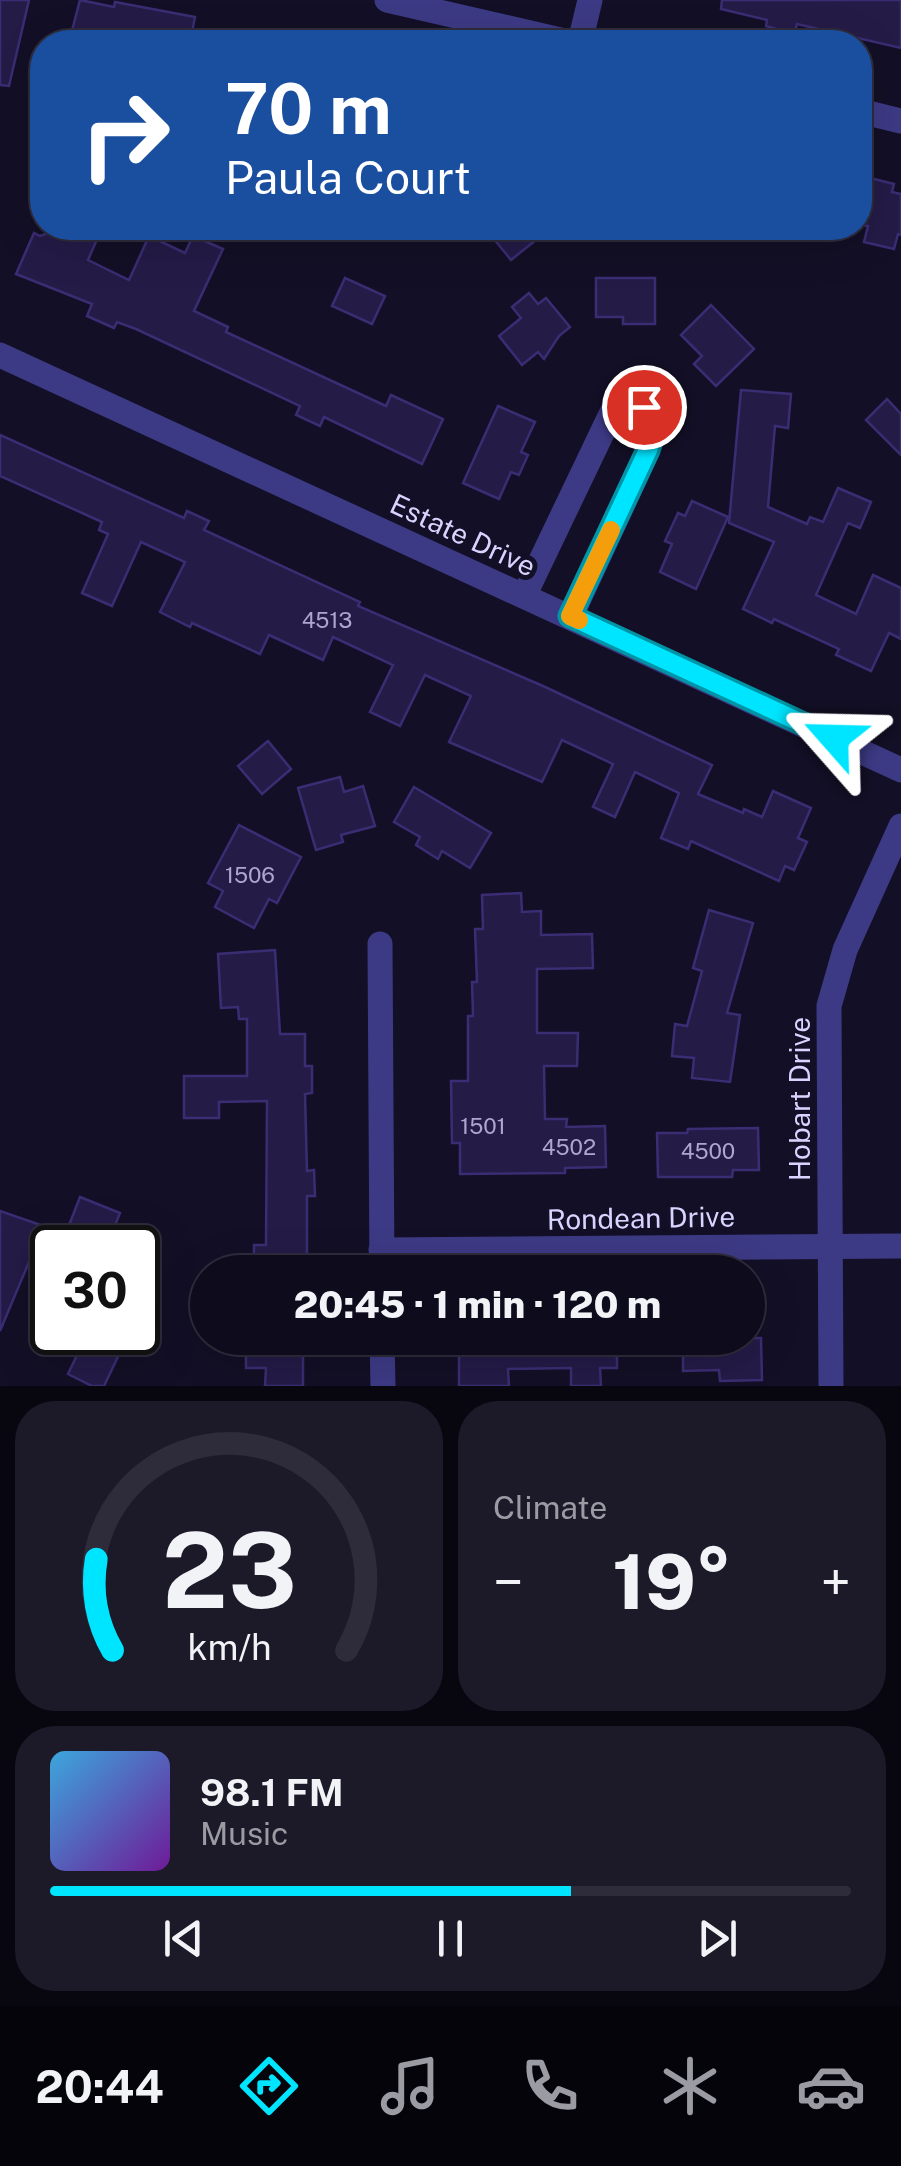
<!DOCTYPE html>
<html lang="en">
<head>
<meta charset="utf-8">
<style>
	body { margin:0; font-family:"Public Sans",sans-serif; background:#1c1929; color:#f1f3f6; height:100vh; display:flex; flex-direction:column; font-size:38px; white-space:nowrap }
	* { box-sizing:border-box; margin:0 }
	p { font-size:32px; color:#9b9ba3 }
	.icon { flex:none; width:55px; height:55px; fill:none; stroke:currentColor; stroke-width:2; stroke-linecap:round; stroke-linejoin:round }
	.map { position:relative; height:1386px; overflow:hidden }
	.details { display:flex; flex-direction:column; gap:15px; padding:15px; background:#08060f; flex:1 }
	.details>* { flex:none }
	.guide { position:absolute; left:30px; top:30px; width:842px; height:210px; border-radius:40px; box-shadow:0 10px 40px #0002,0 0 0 2px #2e2b3b; background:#1a4fa0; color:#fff; overflow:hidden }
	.speed { position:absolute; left:30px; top:1225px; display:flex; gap:20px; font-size:50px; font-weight:700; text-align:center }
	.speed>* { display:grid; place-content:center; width:130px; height:130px; border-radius:50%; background:#0e0b1c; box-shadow:0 10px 40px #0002,0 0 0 2px #2e2b3b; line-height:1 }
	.speed .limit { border:5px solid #111; border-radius:15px; background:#fff; color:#111 }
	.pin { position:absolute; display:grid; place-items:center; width:85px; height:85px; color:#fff; margin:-42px; border:5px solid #fff; border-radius:50%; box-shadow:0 2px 10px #0007 }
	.me { position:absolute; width:110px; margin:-55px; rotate:295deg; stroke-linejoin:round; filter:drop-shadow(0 0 8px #0008) }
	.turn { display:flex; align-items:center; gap:35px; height:210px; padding:0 30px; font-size:45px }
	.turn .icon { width:130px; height:130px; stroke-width:2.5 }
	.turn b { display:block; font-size:70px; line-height:85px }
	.big { font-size:75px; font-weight:800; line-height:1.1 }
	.details .tile { flex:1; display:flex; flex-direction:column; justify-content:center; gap:15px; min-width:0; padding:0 35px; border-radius:40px; background:#1c1929 }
	.details .dial { align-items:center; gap:0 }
	.dial svg { height:260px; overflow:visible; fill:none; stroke:#2e2b3b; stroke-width:7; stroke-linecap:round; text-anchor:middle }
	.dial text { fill:#f1f3f6; stroke:none }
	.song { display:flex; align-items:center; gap:30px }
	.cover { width:120px; height:120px; border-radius:15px; background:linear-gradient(135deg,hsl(200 70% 55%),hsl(280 70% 35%)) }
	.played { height:10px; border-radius:5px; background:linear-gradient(90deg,#00e5ff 65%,#2e2b3b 65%) }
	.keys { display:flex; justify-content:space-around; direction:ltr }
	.heat { display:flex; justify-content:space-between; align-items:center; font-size:55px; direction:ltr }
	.details .tiles { flex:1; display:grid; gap:15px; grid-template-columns:1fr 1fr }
	.tile:last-child { grid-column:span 2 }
	.trip { position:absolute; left:190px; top:1255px; width:575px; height:100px; border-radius:50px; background:#0e0b1c; box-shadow:0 10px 40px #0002,0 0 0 2px #2e2b3b; font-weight:800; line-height:100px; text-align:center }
	.tab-bar { display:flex; height:160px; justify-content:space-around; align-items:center; background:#06040b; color:#9b9ba3 }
	.tab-bar .icon { width:70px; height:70px }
	.tab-bar .selected { color:#00e5ff }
	.tab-bar b { font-size:45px; color:#f1f3f6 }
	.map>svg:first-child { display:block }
</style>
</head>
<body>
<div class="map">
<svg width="901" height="1386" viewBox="0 0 901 1386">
	<rect width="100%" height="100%" fill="#130f26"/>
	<g fill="#241b47" stroke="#3b2d73" stroke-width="2.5">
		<path d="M0,0h29l-20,86 -9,-1z"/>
		<path d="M80,0l34,7 1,-5 80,15 -5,25h-121z"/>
		<path d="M722,0h179v48l-104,-24 -3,10 -28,-8 1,-6 -46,-11z"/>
		<path d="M866,177l28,7 -2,8 9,2v41l-3,-1 -4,15 -30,-7 4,-16 -8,-1v-24z"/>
		<path d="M63,228h39l-14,32 41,20 20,-44 36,17 8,-17 30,13 -29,62 34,16 -2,5 160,74 5,-11 52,24 -21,45 -98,-47 -4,9 -24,-11 4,-9 -164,-77 -19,-7 -3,6 -27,-12 5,-12 -76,-30 18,-41 6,3z"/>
		<path d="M485,228h66l-40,32z"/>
		<path d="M345,278l40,18 -13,28 -40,-18z"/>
		<path d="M596,278h59v46h-32v-7h-27z"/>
		<path d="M529,293l9,11 8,-6 24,29 -11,9 -15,23 -6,-7 -16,13 -23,-29 22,-18 -9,-11z"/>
		<path d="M711,305l43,44 -38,37 -22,-22 8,-8 -21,-21z"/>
		<path d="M741,390l50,4 -3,34 -13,-2 -7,81 39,17 3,-7 13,5 15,-34 33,14 -11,26 -12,-5 -32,72 40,19 17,-39 28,13v51l-12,-6 -18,38 -35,-16 3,-6 -65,-30 -2,4 -29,-14 31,-67 -45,-19z"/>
		<path d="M887,399l14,15v41l-35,-35z"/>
		<path d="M498,406l37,16 -14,30 7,3 -9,20 -8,-3 -12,27 -36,-16z"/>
		<path d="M0,435l184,83 3,-7 22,10 -5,9 156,72 -2,4 185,80 169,79 -14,29 45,19 1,-4 18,8 11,-26 38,17 -13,30 9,4 -13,28 -9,-4 -6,15 -88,-40 -3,8 -27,-11 18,-45 -44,-21 -20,45 -22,-10 20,-43 -51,-24 -20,42 -93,-40 22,-46 -46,-21 -25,51 -30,-14 23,-47 -60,-28 -10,23 -54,-25 -9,19 -68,-31 -2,4 -30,-15 25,-50 -44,-20 -29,64 -30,-13 26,-59 -9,-4 3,-8 -102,-46z"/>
		<path d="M692,501l36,16 -32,72 -36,-17 12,-28 -7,-3 13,-28 7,3z"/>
		<path d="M268,741l23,28 -29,25 -24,-28z"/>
		<path d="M340,777l4,15 19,-6 12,40 -34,9 2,7 -27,8 -18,-62z"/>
		<path d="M414,787l77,46 -21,35 -28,-17 -4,8 -22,-14 4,-8 -26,-15z"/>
		<path d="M239,825l62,32 -24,46 -8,-4 -15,29 -39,-21 8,-16 -15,-8z"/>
		<path d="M521,893l1,19 19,-1v24l51,-1 1,34 -56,1v64h41l-1,33h-33l1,53h22l-1,8 39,-1 1,41 -41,1v5l-105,1v-31h-8l-1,-62h17v-65h5l-1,-34h5l-2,-53h8l-1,-34z"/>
		<path d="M709,910l44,13 -26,90 13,2 -10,67 -38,-4 2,-20 -22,-2 3,-32 12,2 15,-55 -9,-3z"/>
		<path d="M275,950l5,84h25v32h7v27l-7,1 2,77 7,-1 1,26h-8v76h-40v-5h-13v-22h12l1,-144 -48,1v16h-35v-42h63v-57h-8l-1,-12 -17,1 -3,-54z"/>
		<path d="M758,1128l1,42h-26l-1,7h-74l-1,-44h30l1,-4z"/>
		<path d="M80,1197l40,16 -14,35 -40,-15z"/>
		<path d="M0,1211l58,20 -15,37 -14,-6 -29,69z"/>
		<path d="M88,1332h18l19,10 -21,44h-12l-24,-12z"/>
		<path d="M266,1338h37v48h-38l1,-18h-20v-26h20z"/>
		<path d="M459,1338h158v30h-17l1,18h-30v-18l-63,1 1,17h-50z"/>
		<path d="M683,1338h78l1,42 -42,1 -1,-11 -36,1z"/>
	</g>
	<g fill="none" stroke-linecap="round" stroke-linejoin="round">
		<g stroke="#3d3a85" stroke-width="25">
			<path d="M387,0l182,42"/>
			<path d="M580,42l10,-42"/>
			<path d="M860,111l41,10"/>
			<path d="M0,355l901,415"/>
			<path d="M524,596l90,-188c42,-13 44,10 34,42l-77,166"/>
			<path d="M380,944l2,328"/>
			<path d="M381,1250l520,-4"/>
			<path d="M382,1338l1,48"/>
			<path d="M831,1386l-2,-380 16,-56 56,-124"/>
		</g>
	</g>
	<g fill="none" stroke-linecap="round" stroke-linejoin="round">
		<defs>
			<path id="route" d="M644,407c16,14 10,25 4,43l-78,166 264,122"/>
		</defs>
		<use href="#route" stroke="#0095a6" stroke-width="25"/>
		<use href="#route" stroke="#00e5ff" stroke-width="18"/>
		<path stroke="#f59e0b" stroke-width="18" d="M579,620l-9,-4 41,-86"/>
	</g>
	<g text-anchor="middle" stroke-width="10" stroke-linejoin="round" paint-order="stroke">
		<g font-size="22" fill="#aca6d1">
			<text x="327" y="628">4513</text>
			<text x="250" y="883">1506</text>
			<text x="483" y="1134">1501</text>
			<text x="569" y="1155">4502</text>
			<text x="708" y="1159">4500</text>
		</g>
		<g font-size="28" fill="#d9d4ff" stroke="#130f26">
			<text transform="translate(463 535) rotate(25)" y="10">Estate Drive</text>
			<text transform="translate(800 1099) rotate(-90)" y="10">Hobart Drive</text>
			<text transform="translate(641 1218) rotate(-1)" y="10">Rondean Drive</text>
		</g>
	</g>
</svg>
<div class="speed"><div class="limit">30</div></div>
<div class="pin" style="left:644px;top:407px;background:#d93025"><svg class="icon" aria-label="arrive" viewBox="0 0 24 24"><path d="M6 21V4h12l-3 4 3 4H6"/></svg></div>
<svg class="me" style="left:834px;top:738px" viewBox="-20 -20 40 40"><path d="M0-17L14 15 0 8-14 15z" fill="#00e5ff" stroke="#fff" stroke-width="4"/></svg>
<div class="trip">20:45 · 1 min · 120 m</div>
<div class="guide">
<div class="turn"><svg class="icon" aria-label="right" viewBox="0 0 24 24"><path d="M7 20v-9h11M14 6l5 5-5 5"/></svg><div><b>70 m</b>Paula Court</div></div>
</div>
</div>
<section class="details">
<div class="tiles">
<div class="tile dial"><svg viewBox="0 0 100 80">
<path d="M14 69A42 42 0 1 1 86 69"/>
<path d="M14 69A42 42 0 0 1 9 41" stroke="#00e5ff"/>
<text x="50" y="56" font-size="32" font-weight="700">23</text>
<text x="50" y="72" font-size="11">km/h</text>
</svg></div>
<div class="tile"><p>Climate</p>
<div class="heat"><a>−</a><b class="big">19°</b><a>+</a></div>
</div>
<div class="tile">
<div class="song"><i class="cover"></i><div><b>98.1 FM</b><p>Music</p></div></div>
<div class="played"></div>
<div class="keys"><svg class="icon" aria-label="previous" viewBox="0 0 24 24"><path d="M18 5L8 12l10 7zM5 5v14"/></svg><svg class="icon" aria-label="pause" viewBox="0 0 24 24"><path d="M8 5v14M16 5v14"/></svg><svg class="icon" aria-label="next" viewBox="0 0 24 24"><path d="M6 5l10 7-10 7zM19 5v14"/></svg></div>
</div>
</div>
</section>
<nav class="tab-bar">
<b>20:44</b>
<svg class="icon selected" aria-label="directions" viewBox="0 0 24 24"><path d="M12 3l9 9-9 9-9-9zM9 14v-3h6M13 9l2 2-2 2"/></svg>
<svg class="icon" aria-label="music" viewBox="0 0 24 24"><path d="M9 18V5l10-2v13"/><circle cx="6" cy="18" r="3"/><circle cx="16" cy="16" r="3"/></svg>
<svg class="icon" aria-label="phone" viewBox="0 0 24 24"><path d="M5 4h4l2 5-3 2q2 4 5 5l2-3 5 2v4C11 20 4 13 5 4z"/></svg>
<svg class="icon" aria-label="climate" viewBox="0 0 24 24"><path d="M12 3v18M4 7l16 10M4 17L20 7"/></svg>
<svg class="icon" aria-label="car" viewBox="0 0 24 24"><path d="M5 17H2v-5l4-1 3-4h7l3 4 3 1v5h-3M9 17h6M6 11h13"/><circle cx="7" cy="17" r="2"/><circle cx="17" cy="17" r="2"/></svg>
</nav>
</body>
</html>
